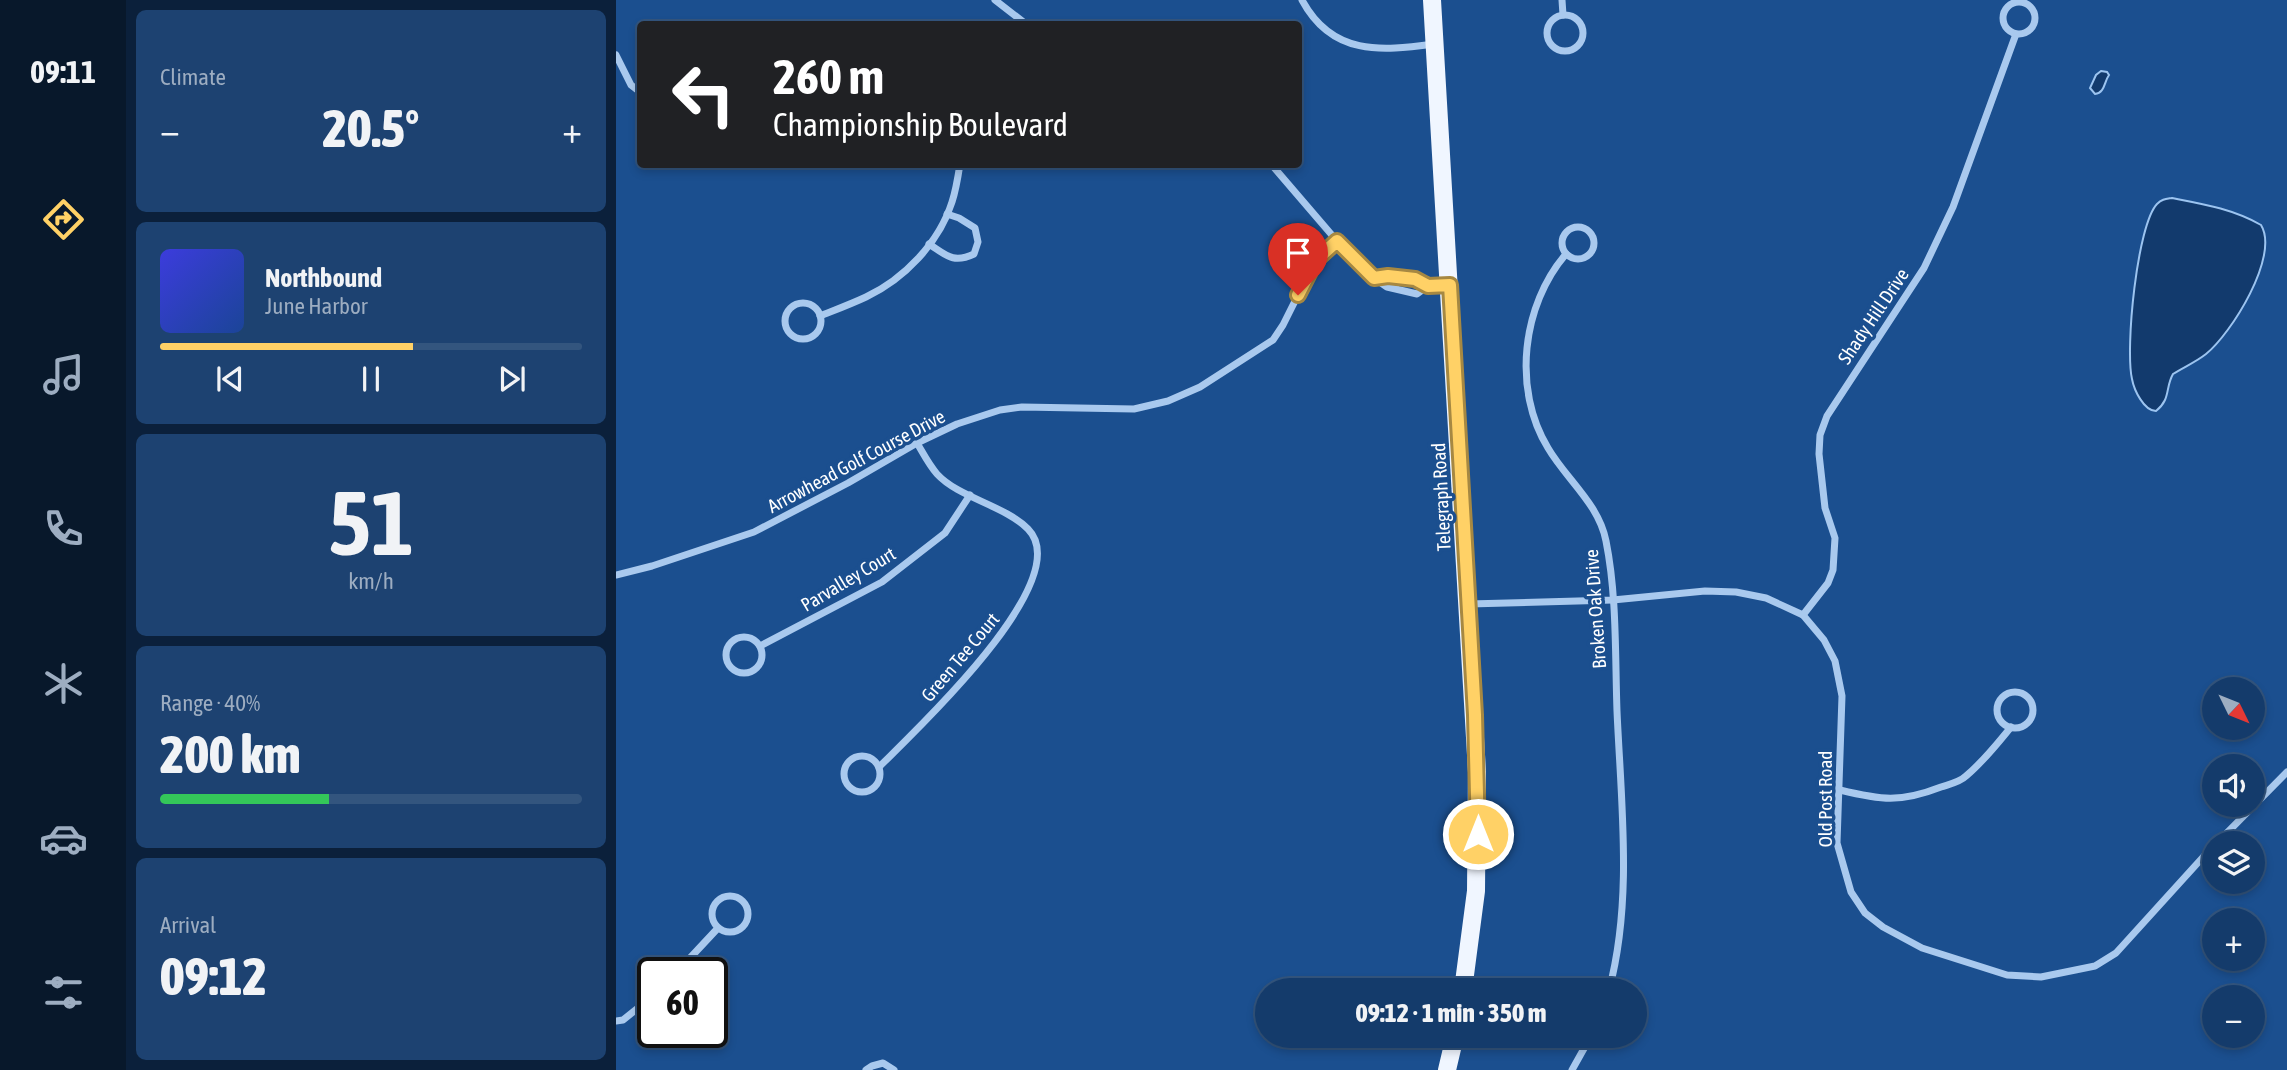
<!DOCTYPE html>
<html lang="en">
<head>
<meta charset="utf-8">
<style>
	body { margin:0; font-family:"Asap Condensed",sans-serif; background:#1d4271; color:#f1f3f6; height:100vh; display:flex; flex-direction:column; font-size:26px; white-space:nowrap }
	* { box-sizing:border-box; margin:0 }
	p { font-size:23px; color:#9dadc1 }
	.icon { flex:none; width:38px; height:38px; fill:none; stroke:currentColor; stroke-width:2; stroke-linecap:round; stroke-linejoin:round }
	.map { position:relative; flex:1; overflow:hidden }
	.panel { display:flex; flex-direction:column; gap:10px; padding:10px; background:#0b203b; width:490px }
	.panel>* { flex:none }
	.top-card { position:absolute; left:21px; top:21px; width:665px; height:147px; border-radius:7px; box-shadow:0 4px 10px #0003,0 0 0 2px #33557e; background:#202124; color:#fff; overflow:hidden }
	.needle { width:46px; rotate:133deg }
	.fabs { position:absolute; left:1586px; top:677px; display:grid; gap:14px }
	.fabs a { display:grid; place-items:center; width:63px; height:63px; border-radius:50%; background:#143b6b; box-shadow:0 4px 10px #0003,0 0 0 2px #33557e; font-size:35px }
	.speed { position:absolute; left:21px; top:957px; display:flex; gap:14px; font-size:35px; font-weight:700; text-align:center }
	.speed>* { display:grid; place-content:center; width:91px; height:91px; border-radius:50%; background:#143b6b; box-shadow:0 4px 10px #0003,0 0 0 2px #33557e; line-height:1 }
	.speed .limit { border:4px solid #111; border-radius:10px; background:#fff; color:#111 }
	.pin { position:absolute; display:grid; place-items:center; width:60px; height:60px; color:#fff; margin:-72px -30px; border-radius:50% 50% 50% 0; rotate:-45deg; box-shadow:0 0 7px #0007 }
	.pin .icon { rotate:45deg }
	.me { position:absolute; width:77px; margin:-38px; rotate:0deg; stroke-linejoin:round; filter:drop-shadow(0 0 5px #0008) }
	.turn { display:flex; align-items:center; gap:24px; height:147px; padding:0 21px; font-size:32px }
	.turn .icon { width:91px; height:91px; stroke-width:2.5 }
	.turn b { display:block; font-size:49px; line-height:60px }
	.big { font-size:52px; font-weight:800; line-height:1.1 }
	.panel .widget { flex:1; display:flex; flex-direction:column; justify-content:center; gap:10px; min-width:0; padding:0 24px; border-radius:10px; background:#1d4271 }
	.panel .dial { align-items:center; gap:0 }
	.dial b { font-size:91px; line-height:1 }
	.song { display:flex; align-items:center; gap:21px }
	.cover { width:84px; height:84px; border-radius:10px; background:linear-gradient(135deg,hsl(240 70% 55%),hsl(220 70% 35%)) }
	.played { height:7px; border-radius:4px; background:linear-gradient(90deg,#ffd166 60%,#33557e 60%) }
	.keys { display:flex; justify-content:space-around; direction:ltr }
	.heat { display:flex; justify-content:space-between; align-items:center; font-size:38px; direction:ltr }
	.charge { height:10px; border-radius:5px; background:linear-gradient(90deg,#34c759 40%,#33557e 0) }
	.trip { position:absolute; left:639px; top:978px; width:392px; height:70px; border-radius:35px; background:#143b6b; box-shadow:0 4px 10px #0003,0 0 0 2px #33557e; font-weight:800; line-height:70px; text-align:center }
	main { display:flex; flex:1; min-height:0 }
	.tab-bar { display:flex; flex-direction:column; width:126px; justify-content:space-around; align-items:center; background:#08182b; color:#9dadc1 }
	.tab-bar .icon { width:49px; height:49px }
	.tab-bar .selected { color:#ffd166 }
	.tab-bar b { font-size:32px; color:#f1f3f6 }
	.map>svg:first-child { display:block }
</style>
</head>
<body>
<main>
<nav class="tab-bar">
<b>09:11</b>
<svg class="icon selected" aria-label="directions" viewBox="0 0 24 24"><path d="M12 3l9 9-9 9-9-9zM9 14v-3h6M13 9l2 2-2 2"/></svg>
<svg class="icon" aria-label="music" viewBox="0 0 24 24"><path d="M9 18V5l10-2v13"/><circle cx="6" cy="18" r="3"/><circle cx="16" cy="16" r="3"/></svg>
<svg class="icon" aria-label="phone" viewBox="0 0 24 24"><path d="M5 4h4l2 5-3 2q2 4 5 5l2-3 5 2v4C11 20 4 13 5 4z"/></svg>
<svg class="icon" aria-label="climate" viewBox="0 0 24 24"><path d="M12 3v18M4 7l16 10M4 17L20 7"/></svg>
<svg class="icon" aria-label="car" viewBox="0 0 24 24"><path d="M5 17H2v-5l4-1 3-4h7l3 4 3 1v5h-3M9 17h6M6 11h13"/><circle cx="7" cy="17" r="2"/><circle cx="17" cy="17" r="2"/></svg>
<svg class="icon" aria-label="filters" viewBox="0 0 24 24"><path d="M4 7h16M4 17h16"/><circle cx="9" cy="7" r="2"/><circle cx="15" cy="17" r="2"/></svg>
</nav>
<section class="panel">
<div class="widget"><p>Climate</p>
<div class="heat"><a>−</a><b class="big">20.5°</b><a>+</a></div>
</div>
<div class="widget">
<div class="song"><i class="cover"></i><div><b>Northbound</b><p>June Harbor</p></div></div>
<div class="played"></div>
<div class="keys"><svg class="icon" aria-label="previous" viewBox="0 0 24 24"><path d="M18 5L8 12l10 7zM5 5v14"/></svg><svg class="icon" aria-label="pause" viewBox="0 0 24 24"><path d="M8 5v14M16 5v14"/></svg><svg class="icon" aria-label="next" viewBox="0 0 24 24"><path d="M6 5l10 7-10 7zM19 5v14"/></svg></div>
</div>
<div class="widget dial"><b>51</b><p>km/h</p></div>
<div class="widget"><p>Range · 40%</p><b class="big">200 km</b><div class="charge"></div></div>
<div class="widget"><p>Arrival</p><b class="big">09:12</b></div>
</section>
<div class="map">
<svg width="1671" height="1070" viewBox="0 0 1671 1070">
	<rect width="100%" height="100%" fill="#1b4f8f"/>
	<g fill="#123a6d" stroke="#9cc4f0" stroke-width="2">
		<path d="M1485,71l6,1 2,3c-5,7 -4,18 -14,19l-5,-6 6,-13z"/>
		<path d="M1556,198c31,6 61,11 89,27 19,31 -30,109 -55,129 -10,8 -22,13 -33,20 -8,14 -2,25 -17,37 -12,0 -22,-21 -24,-32 -7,-30 5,-154 25,-175 5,-5 9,-5 15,-6z"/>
	</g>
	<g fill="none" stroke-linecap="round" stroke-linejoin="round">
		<g stroke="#a9c9ee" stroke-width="7">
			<path d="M379,0l31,24"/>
			<path d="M686,0c30,56 79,51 132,44"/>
			<path d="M946,0l1,15"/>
			<circle cx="1403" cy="18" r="16"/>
			<circle cx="949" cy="33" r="18"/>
			<path d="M0,55l15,30 9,7"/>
			<path d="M655,164l66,77 37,37 14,-2 27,3 13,7h21"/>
			<circle cx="962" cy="243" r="16"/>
			<path d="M313,244c17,11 24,20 45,10l4,-12 -3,-14 -16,-10 -12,-4"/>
			<path d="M950,254c-44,51 -54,135 -18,194 18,31 51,56 58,93 11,55 9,114 11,170 4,92 16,189 -8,279"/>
			<path d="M758,278l13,9 30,7 11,-8"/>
			<circle cx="187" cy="321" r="18"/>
			<path d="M204,316c15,-6 31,-12 46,-19 38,-18 73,-54 86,-95 4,-12 6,-25 8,-38"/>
			<path d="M0,575l36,-9 102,-34 94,-49 69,-40 40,-19 43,-14 22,-3 112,2 34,-8 32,-14 73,-47 10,-15 33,-66 21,-18"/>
			<path d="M853,604l144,-4 92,-9 31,1 30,6 37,17 21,25 11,21 7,35 -5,147 14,49 14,21 18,14 39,21 85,27 34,2 54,-11 21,-13 98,-108"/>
			<path d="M1187,615l25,-32 5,-13 2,-32 -10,-30 -6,-54 1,-19 7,-19 97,-148 29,-61 63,-173"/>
			<circle cx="128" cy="655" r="18"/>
			<path d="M144,646l122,-64 63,-49 25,-38"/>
			<circle cx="1399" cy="710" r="18"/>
			<circle cx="246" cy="774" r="18"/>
			<path d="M263,767c35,-35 199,-187 149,-238 -24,-24 -69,-31 -91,-55 -8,-9 -14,-21 -20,-31"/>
			<path d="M1224,790c41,10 60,13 101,-3 9,-3 19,-5 25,-11 17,-14 31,-32 45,-49"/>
			<path d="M1600,844l71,-72"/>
			<circle cx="114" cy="914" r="18"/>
			<path d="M60,973l42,-45"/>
			<path d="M0,1021l7,-1 30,-24"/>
			<path d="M250,1070l6,-4 11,-3 11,7"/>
			<path d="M956,1070l19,-34"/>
		</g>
		<g stroke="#f0f6ff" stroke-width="18">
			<path d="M816,0l45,772 -1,119 -13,99"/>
			<path d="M831,1070l8,-34"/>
		</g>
	</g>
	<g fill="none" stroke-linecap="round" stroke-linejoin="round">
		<defs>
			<path id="route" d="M682,295l18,-35 21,-19 37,37 14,-2 27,3 13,7 22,-1 25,430 3,119"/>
		</defs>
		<use href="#route" stroke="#a68842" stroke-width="18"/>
		<use href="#route" stroke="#ffd166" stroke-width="12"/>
	</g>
	<g text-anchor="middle" stroke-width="7" stroke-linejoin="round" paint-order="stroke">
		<g font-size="19" fill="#fff" stroke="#1b4f8f">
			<text transform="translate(1257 316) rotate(-56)" y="7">Shady Hill Drive</text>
			<text transform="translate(240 461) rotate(-28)" y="7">Arrowhead Golf Course Drive</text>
			<text transform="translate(825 497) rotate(-93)" y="7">Telegraph Road</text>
			<text transform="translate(232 579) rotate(-31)" y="7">Parvalley Court</text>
			<text transform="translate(979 609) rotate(-94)" y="7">Broken Oak Drive</text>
			<text transform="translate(344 657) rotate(-50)" y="7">Green Tee Court</text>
			<text transform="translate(1209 799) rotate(-90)" y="7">Old Post Road</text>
		</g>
	</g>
</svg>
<div class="fabs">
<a><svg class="needle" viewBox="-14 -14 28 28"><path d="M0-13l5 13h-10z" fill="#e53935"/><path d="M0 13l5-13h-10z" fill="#9dadc1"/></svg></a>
<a><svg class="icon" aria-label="sound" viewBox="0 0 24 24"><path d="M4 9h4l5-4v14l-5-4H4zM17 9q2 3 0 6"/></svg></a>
<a><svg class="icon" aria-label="layers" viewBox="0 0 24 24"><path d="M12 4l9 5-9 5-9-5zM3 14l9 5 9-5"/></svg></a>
<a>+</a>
<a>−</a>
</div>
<div class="speed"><div class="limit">60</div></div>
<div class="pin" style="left:682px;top:295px;background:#d93025"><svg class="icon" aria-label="arrive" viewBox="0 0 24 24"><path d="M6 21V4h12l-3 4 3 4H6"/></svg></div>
<svg class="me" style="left:862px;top:834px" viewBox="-20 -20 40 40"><circle r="17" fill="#ffd166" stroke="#fff" stroke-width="3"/><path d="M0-11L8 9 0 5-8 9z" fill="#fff"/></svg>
<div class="trip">09:12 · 1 min · 350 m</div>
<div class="top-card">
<div class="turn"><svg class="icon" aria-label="left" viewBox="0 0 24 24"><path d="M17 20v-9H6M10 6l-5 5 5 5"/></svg><div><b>260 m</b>Championship Boulevard</div></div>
</div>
</div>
</main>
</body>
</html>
